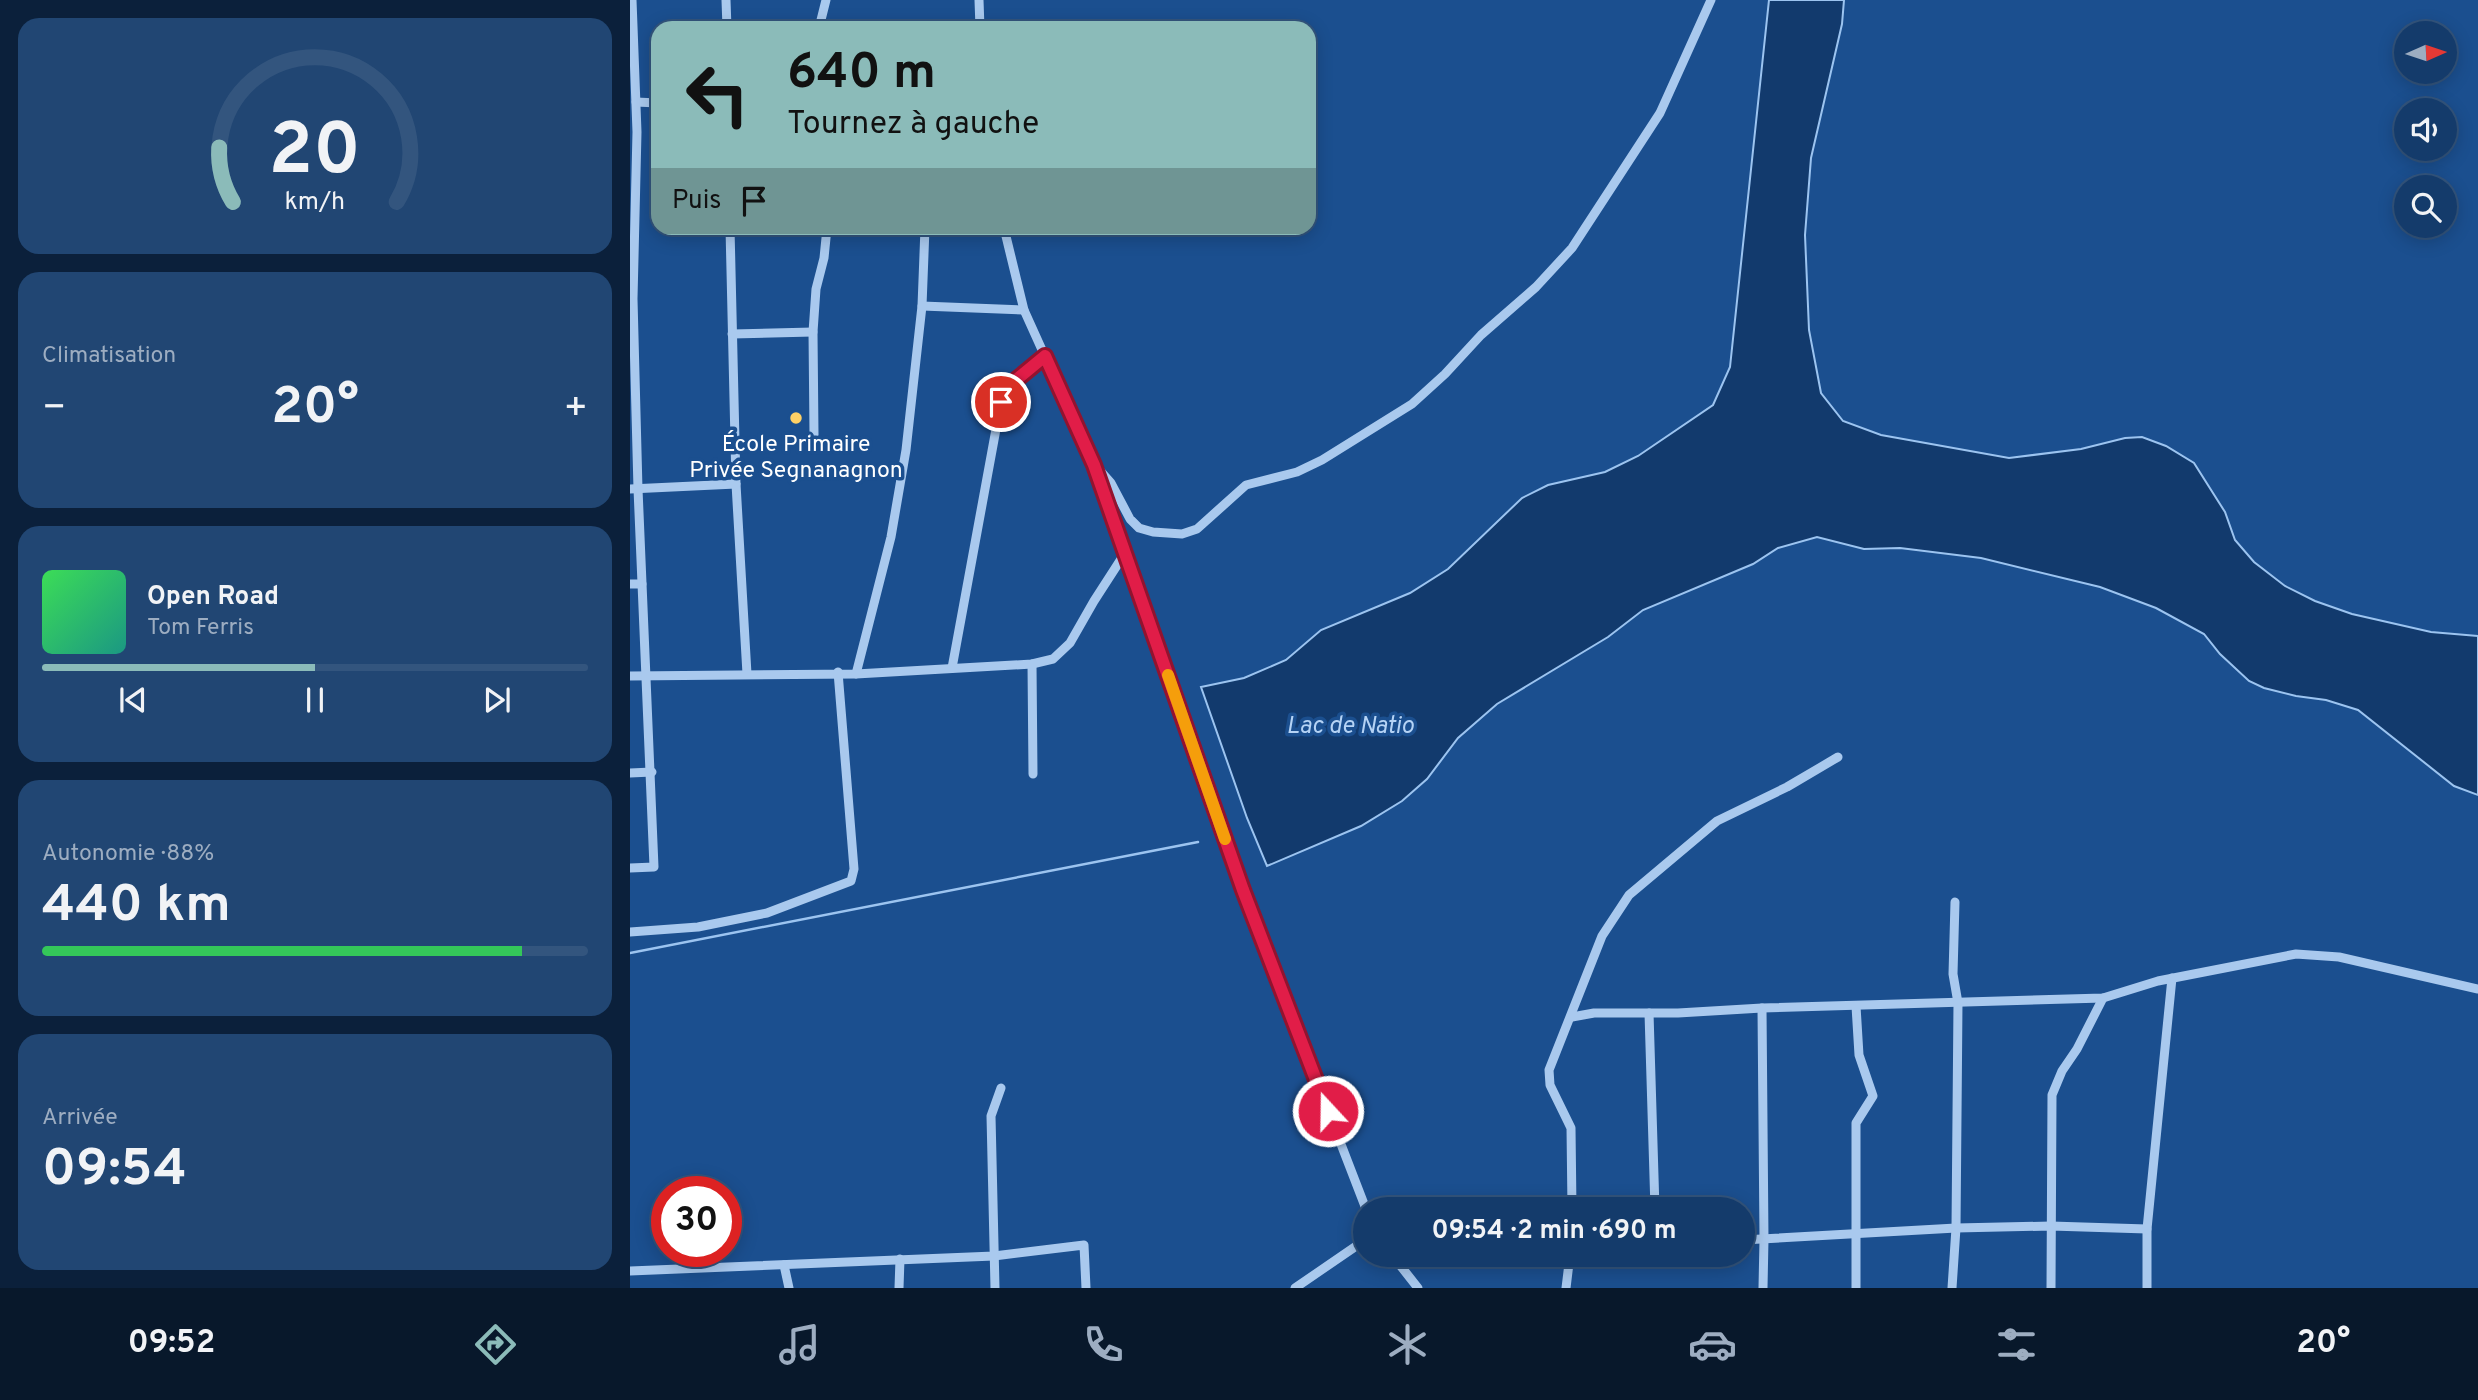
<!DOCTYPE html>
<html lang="fr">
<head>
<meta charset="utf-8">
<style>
	body { margin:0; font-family:Overpass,sans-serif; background:#214673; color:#f1f3f6; height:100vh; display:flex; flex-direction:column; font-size:26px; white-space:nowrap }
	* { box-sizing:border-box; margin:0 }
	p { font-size:23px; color:#9dadc1 }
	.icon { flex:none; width:38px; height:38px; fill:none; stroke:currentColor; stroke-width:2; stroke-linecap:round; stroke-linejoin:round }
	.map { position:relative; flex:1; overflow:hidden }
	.panel { display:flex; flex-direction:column; gap:18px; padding:18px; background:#0b203b; width:630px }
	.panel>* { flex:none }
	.top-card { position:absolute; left:21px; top:21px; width:665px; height:214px; border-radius:21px; box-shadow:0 4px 18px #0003,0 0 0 2px #33557e; background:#8bbbb9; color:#111; overflow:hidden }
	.needle { width:46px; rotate:87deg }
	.fabs { position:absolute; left:1764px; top:21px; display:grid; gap:14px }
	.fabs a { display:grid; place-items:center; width:63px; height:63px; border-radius:50%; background:#143b6b; box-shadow:0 4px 18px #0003,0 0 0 2px #33557e; font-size:35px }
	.speed { position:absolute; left:21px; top:1176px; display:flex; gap:14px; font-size:35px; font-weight:700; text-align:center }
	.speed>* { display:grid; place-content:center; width:91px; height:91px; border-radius:50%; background:#143b6b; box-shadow:0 4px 18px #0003,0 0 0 2px #33557e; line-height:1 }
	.speed .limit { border:10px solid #d22; background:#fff; color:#111 }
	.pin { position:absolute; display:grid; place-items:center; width:60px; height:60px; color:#fff; margin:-30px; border:4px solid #fff; border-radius:50%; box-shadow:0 2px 7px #0007 }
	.me { position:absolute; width:77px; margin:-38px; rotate:339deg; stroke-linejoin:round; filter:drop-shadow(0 0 5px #0008) }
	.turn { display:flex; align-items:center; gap:24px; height:147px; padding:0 21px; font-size:32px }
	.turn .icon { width:91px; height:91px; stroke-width:2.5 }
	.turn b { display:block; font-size:49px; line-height:60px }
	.then { display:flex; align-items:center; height:66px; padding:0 21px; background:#0003; gap:14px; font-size:26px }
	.big { font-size:52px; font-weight:700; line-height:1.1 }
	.panel .card { flex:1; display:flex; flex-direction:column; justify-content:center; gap:10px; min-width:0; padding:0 24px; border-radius:21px; background:#214673 }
	.panel .dial { align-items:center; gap:0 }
	.dial svg { height:182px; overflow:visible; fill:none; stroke:#33557e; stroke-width:7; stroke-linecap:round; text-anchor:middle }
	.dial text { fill:#f1f3f6; stroke:none }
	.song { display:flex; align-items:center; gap:21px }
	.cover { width:84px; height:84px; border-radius:10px; background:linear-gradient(135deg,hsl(130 70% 55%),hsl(170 70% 35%)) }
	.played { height:7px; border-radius:4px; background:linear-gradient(90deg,#8bbbb9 50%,#33557e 50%) }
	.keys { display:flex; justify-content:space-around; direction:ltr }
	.heat { display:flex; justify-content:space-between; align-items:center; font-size:38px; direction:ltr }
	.charge { height:10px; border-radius:5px; background:linear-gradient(90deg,#34c759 88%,#33557e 0) }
	.trip { position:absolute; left:723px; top:1197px; width:402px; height:70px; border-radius:35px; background:#143b6b; box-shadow:0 4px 18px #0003,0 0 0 2px #33557e; font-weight:700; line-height:70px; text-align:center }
	.menu { display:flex; height:112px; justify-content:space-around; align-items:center; background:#08182b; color:#9dadc1 }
	.menu .icon { width:49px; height:49px }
	.menu .active { color:#8bbbb9 }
	.menu b { font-size:32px; color:#f1f3f6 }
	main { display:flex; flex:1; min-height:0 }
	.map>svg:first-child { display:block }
</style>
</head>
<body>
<main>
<section class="panel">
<div class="card dial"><svg viewBox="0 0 100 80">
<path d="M14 69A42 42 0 1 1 86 69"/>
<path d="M14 69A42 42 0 0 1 8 45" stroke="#8bbbb9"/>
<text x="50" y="56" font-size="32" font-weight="700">20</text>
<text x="50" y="72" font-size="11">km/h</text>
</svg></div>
<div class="card"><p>Climatisation</p>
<div class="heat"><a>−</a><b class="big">20°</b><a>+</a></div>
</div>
<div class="card">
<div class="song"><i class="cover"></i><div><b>Open Road</b><p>Tom Ferris</p></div></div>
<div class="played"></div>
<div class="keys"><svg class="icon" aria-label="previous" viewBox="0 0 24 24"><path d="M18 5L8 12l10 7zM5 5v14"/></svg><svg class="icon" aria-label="pause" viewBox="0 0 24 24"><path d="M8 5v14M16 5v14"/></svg><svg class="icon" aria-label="next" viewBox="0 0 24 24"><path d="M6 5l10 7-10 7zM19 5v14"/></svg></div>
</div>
<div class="card"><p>Autonomie · 88%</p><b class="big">440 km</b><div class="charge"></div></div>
<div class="card"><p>Arrivée</p><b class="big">09:54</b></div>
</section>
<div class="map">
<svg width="1848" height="1288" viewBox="0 0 1848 1288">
	<rect width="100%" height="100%" fill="#1b4f8f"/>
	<path fill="#123a6d" stroke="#9cc4f0" stroke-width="2" d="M1139,0h75l-2,24 -31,134 -6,77 4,95 12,63 22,28 38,14 128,23 72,-9 44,-11 17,-1 24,9 28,17 31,49 10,28 19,22 31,24 30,15 37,13 79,18 47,4v159l-24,-9 -96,-76 -32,-10 -30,-4 -32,-8 -15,-7 -29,-27 -16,-20 -48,-26 -56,-21 -119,-29 -81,-10 -36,1 -47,-12 -39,11 -25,16 -110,46 -35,27 -111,67 -39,34 -31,41 -25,22 -41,25 -94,40 -20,-48 -46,-131 43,-9 42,-18 35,-30 89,-37 38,-24 74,-71 26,-13 57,-13 33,-16 75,-51 17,-38z"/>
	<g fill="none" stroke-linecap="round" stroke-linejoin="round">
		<path stroke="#9cc4f0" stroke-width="2.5" d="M0,953l568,-111"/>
		<g stroke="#a9c9ee" stroke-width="9">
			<path d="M96,0l1,28"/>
			<path d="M349,0l1,28"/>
			<path d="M189,28l7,-28"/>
			<path d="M6,102l22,1"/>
			<path d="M100,228l6,256 11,190"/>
			<path d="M374,228l20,82 70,155 149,425 123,319"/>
			<path d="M292,306l102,4"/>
			<path d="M102,334l81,-2"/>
			<path d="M184,435l-1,-103 3,-43 8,-31 3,-30"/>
			<path d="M466,466l15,17 19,36 9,9 14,4 29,2 15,-5 49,-44 51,-13 25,-12 90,-56 33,-30 36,-39 55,-48 36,-39 88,-135 51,-113"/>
			<path d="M0,489l106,-5"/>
			<path d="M0,584h12"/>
			<path d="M402,664l1,110"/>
			<path d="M322,668l49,-266 15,-22 29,-24"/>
			<path d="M226,674l35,-137 15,-87 16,-144 3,-78"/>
			<path d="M0,676l226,-2 176,-10 21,-5 17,-16 24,-42 31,-48"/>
			<path d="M0,773l22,-1"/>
			<path d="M0,868l24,-1 -16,-378 -5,-190 4,-167 -5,-132"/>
			<path d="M0,932l68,-5 69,-14 84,-32 3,-12 -16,-197"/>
			<path d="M1132,1008l2,231 -1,49"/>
			<path d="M1019,1013l6,196"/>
			<path d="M942,1017l22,-4h84l84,-5 341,-10 55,-17 138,-27 43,3 139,32"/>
			<path d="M942,1209l-1,-81 -21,-43 -1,-15 53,-134 27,-41 88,-74 70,-34 51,-30"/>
			<path d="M1113,1240l213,-12 95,-2 96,3"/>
			<path d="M762,1255l26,33"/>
			<path d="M154,1265l5,23"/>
			<path d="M0,1271l364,-15 90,-11 2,43"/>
			<path d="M269,1288l1,-29"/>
			<path d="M365,1288l-4,-172 10,-28"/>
			<path d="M665,1288l70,-48"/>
			<path d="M936,1288l4,-33"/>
			<path d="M1226,1288v-165l17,-27 -14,-41 -3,-49"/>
			<path d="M1322,1288l4,-60 2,-225 -5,-29 2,-72"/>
			<path d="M1421,1288l1,-193 10,-24 15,-22 26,-51"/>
			<path d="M1517,1288v-59l25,-251"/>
		</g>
	</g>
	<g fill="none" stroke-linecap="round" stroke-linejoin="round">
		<defs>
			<path id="route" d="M371,402l15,-22 29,-24 49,109 149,425 85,221"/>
		</defs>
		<use href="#route" stroke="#92132f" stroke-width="18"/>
		<use href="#route" stroke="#e11d48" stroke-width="12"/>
		<path stroke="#f59e0b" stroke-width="12" d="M538,675l57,164"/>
	</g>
	<circle fill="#ffd166" stroke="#1b4f8f" stroke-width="2.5" cx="166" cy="418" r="7"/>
	<g text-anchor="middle" stroke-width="7" stroke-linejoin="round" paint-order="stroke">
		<g font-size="23" fill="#fff" stroke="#1b4f8f">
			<text x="166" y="451">École Primaire<tspan x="166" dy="26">Privée Segnanagnon</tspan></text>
		</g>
		<g font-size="24" font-style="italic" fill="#b5d3f5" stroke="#1b4f8f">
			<text x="720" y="733">Lac de Natio</text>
		</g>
	</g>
</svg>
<div class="fabs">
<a><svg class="needle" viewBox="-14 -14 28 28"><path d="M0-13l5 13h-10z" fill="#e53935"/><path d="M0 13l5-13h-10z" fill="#9dadc1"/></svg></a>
<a><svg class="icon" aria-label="sound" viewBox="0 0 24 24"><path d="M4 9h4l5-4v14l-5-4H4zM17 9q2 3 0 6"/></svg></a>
<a><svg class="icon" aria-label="search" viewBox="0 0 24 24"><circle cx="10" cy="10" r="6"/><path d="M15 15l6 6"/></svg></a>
</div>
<div class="speed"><div class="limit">30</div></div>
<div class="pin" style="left:371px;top:402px;background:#d93025"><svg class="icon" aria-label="arrive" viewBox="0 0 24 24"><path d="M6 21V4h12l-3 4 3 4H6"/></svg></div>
<svg class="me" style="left:698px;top:1111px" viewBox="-20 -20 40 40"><circle r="17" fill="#e11d48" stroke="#fff" stroke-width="3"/><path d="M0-11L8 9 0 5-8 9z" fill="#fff"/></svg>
<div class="trip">09:54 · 2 min · 690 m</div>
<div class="top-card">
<div class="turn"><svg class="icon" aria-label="left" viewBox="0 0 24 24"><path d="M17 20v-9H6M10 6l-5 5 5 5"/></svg><div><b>640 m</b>Tournez à gauche</div></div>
<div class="then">Puis<svg class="icon" aria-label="arrive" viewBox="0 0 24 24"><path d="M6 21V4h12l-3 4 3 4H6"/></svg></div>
</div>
</div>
</main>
<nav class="menu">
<b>09:52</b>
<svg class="icon active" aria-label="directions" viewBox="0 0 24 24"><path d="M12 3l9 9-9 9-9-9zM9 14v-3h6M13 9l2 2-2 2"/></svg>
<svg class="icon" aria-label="music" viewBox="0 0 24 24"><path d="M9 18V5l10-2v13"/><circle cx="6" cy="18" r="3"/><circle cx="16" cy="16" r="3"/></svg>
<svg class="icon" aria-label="phone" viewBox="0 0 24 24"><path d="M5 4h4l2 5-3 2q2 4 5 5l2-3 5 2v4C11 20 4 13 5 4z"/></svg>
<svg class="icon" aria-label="climate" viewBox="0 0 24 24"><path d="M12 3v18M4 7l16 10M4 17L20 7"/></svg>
<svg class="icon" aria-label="car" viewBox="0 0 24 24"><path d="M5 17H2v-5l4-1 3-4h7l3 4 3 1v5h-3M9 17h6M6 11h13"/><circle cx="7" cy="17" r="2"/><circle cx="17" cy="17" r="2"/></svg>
<svg class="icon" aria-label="filters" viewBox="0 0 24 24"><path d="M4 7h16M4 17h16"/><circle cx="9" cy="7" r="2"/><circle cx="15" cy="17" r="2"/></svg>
<b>20°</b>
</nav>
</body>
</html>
